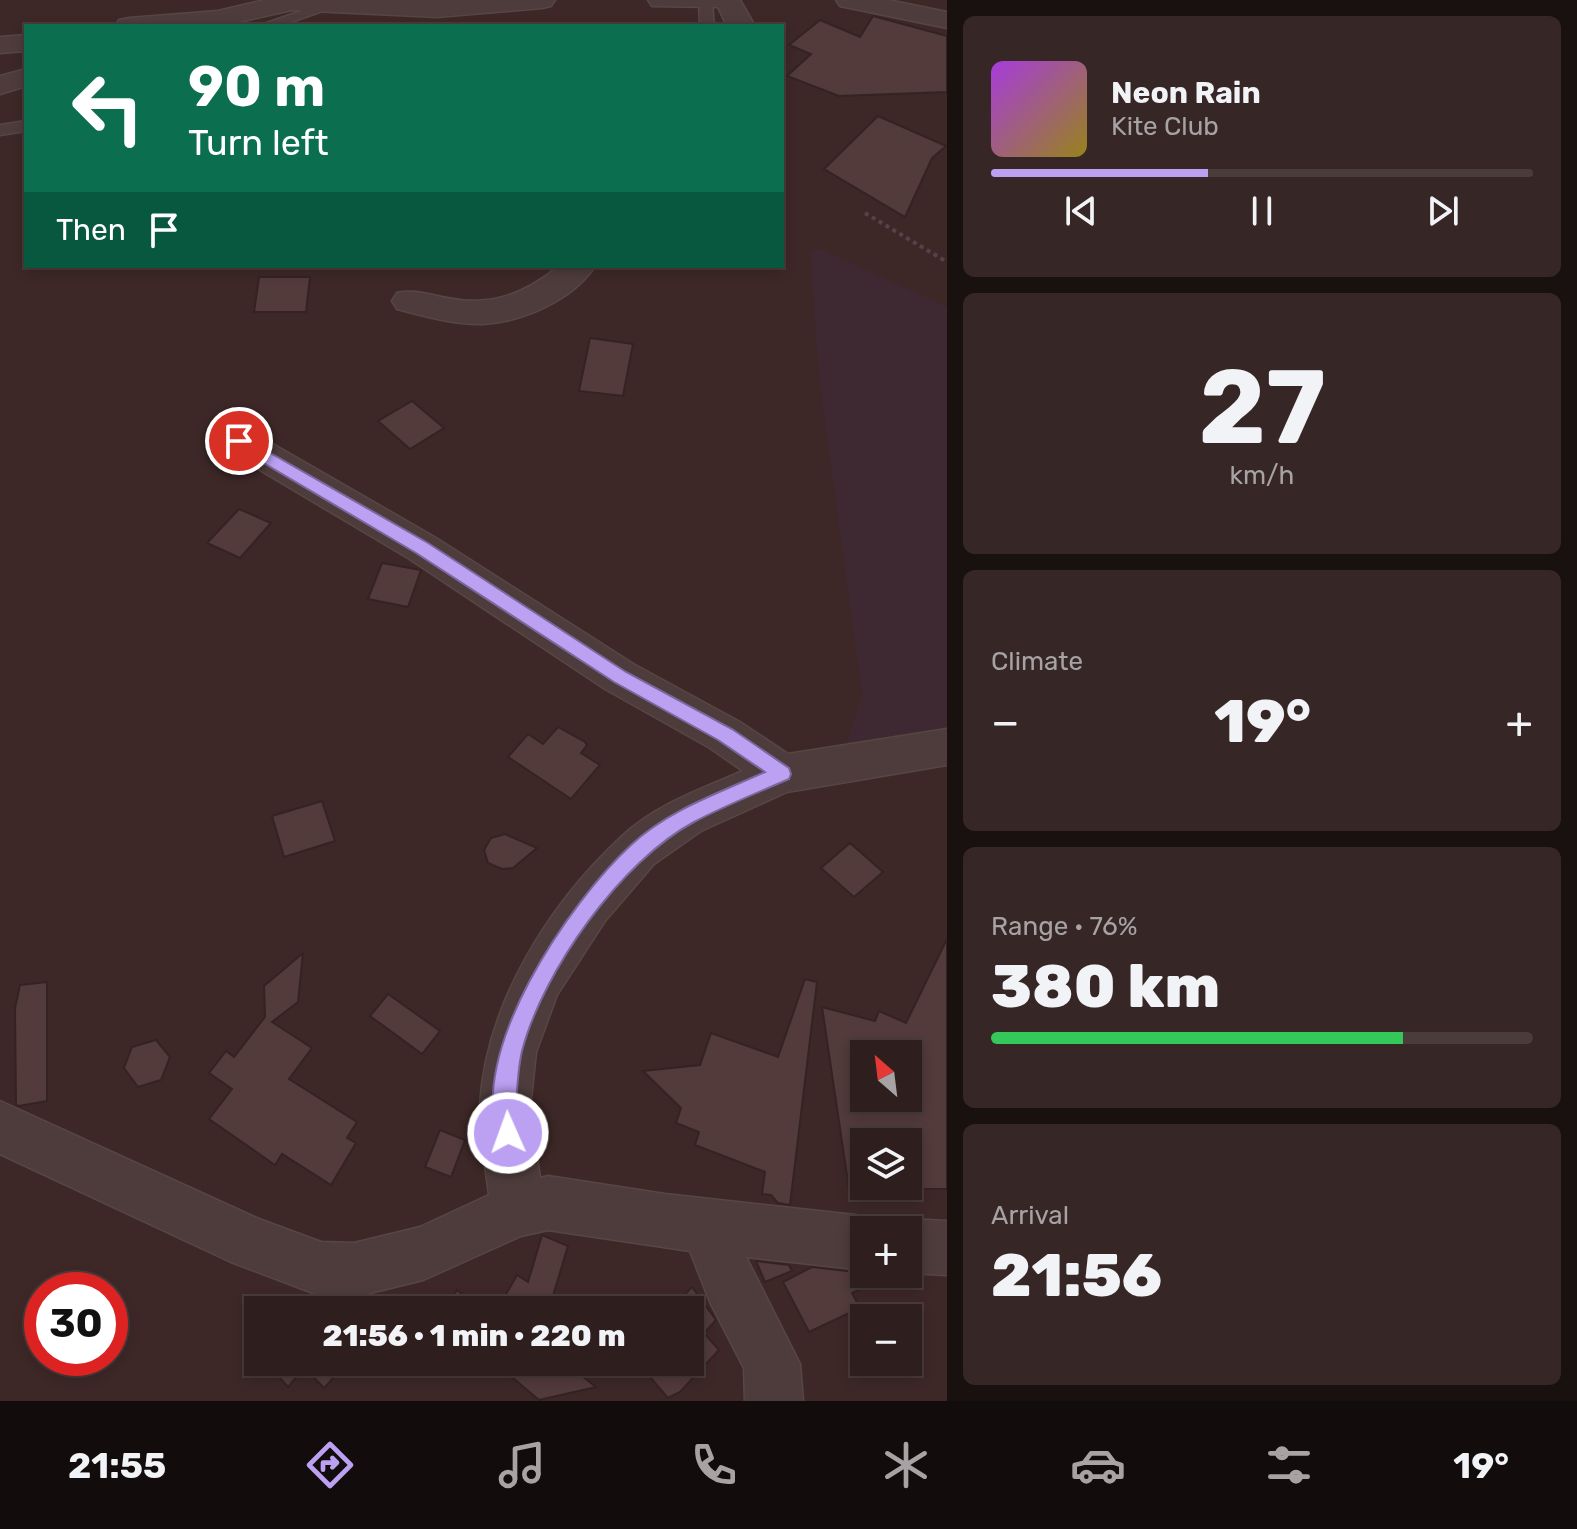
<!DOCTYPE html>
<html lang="en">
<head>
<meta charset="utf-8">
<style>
	body { margin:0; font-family:Rubik,sans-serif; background:#362726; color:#f1f3f6; height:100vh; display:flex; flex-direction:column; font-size:30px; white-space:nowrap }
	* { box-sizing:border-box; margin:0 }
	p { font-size:26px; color:#a7a2a4 }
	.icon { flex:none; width:44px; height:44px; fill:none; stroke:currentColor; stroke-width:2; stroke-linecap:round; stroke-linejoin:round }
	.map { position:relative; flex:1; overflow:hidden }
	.sheet { display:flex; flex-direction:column; gap:16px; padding:16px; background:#191010; width:630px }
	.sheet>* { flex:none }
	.hud { position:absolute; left:24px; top:24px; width:760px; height:244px; border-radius:0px; box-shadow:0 4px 12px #0003,0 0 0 2px #493c3b; background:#0b6e4f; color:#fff; overflow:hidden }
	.needle { width:52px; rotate:332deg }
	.fabs { position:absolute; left:850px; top:1040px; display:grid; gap:16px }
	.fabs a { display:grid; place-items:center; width:72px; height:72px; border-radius:0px; background:#2e1e1d; box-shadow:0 4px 12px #0003,0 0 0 2px #493c3b; font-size:40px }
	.speed { position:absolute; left:24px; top:1272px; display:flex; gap:16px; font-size:40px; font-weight:700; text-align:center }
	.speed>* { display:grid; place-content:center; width:104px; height:104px; border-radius:50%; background:#2e1e1d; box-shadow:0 4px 12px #0003,0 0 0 2px #493c3b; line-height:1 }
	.speed .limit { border:12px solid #d22; background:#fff; color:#111 }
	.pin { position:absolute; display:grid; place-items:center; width:68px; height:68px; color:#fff; margin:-34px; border:4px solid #fff; border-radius:50%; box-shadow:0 2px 8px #0007 }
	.me { position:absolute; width:88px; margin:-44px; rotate:358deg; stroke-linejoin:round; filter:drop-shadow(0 0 6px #0008) }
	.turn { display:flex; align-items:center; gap:28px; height:168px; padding:0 32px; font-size:36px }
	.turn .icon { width:104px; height:104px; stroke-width:2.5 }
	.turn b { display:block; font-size:56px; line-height:68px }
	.then { display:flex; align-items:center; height:76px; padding:0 32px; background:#0003; gap:16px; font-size:30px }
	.big { font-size:60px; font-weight:800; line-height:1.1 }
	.sheet .widget { flex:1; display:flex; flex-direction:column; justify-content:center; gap:12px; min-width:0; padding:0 28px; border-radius:12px; background:#362726 }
	.sheet .dial { align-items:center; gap:0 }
	.dial b { font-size:104px; line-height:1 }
	.song { display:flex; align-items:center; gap:24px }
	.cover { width:96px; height:96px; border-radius:12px; background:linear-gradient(135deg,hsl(280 70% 55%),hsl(50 70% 35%)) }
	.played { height:8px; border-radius:4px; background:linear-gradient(90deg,#bca0f2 40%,#493c3b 40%) }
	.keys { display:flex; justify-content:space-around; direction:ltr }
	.heat { display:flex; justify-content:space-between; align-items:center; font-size:44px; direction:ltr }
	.charge { height:12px; border-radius:6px; background:linear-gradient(90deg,#34c759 76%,#493c3b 0) }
	.trip { position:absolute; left:244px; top:1296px; width:460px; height:80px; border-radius:0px; background:#2e1e1d; box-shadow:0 4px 12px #0003,0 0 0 2px #493c3b; font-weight:800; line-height:80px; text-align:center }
	.dock { display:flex; height:128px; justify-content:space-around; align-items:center; background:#120c0c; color:#a7a2a4 }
	.dock .icon { width:56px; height:56px }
	.dock .current { color:#bca0f2 }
	.dock b { font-size:36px; color:#f1f3f6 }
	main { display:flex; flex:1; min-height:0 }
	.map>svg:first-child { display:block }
</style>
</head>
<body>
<main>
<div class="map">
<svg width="947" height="1401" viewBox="0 0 947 1401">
	<rect width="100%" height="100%" fill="#3d2827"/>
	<path fill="#3e2932" d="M819,248l128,59v427l-102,15 17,-54 -43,-317 -9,-126z"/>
	<g fill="#523b3a" stroke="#342322" stroke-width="2" fill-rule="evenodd">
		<path d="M873,16l74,20v56l-108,4 -52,-20 24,-22 -22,-9 31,-25 40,17z"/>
		<path d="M878,116l68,30 -14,12 -27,59 -81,-48z"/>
		<path d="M259,277h51l-4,35h-52z"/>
		<path d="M590,338l43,6 -10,52 -44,-5z"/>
		<path d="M412,401l32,27 -34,21 -32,-28z"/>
		<path d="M239,509l32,14 -31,35 -33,-15z"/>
		<path d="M382,563l39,7 -13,37 -40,-8z"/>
		<path d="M558,727l27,15 2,3 -6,8 19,12 -29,34 -63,-42 20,-23 15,10z"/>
		<path d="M322,801l13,40 -51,16 -12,-41z"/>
		<path d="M505,834l32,14 -24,20 -11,1 -14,-6 -4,-13 7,-12z"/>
		<path d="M850,843l33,29 -29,25 -33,-29z"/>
		<path d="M947,939v250h-98l-27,-182 53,14 4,-10 27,12zM864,1054h44v44h-44zM864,1142h44v44h-44z"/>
		<path d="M303,953l-5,49 -26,20 40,26 -23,31 68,43 -10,16 9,5 -25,42 -49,-31 -7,11 -66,-46 23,-30 -23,-16 17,-22 8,6 31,-40 -1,-31z"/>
		<path d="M805,979l12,3 -27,223 -12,-2 -7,-8 -9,-1 3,-22 -70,-27 4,-13 -23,-9 5,-15 -38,-37 57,-6 11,-32 67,24z"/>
		<path d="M47,982v119l-28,5 -3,-1 -1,-97 5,-23z"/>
		<path d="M388,994l52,37 -18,23 -52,-38z"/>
		<path d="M156,1040l14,17 -9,23 -23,7 -14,-19 8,-21z"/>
		<path d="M440,1130l25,10 -14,37 -26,-10z"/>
		<path d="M542,1235l26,11 -16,53 15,11h-70l20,-35 11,7z"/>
		<path d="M756,1261l33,4 3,6 -27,11z"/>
		<path d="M812,1267l52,6 8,11 -20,9 8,15 -51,24 -26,-50z"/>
		<path d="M692,1287l24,33 -12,13 15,17 -39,42 -12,6 -31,-36h53v-52h-29l11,-11 4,5z"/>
		<path d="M457,1290l24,20h-36z"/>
		<path d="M269,1362h79l-24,26 -20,-21 -16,20 -21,-23z"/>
		<path d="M494,1362h70l32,25 -57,13z"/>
	</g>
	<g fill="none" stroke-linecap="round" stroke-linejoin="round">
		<defs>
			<g id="lane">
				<path d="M333,0l12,3 -65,23h-22z"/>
				<path d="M699,0l13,2 2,24h-14z"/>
				<path d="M26,121v10l-26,4v-10z"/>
			</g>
			<g id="street">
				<path d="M265,0h290l-4,6 -9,2 -105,9 -145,-7 -71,16h-106l4,-6 10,-2 89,-7z"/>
				<path d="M648,0h92l15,26h-28l-9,-19 -66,-1z"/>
				<path d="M836,0h52l59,12v16l-107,-22z"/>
				<path d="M26,35v16l-26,2v-16z"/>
				<path d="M26,69v17l-26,8v-18z"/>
				<path d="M559,266h36c-22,34 -73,56 -112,58 -28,1 -59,-8 -86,-15l-5,-8 5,-8c17,-4 33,2 50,5 44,9 78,-4 112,-32z"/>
				<path d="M239,428l13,4 184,106 199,127 105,57 48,32 159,-25v36l-160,27 -86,39 -47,33 -49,57 -48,74 -21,57 -6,56 10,70 8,-2 117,18 199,22 19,8 3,6h-22v40l-118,-13 54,107 3,37h-58l-1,-33 -34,-66 -20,-51 -142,-21 -27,6 -98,44 -69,17 -33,-1 -90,-34 -231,-108v-53l259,118 62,23 33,1 66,-16 69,-32c-3,-29 -11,-61 -9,-90 6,-101 68,-200 141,-268 34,-32 80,-48 122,-66l-33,-23 -105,-59 -197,-131 -182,-108 -5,-9 5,-9z"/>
				<path d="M908,1219l39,2v54l-39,-2v-43h-20z"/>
			</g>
		</defs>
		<use href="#lane" stroke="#564644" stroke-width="3"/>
		<use href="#street" stroke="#564644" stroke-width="3"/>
		<path stroke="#56424b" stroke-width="4" stroke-dasharray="4 4" stroke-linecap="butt" d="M865,213l82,49"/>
		<use href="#lane" fill="#4d3c3b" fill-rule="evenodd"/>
		<use href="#street" fill="#4d3c3b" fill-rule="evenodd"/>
	</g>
	<path fill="#bca0f2" stroke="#7a689d" stroke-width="2" d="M239,435l189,108 198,129 106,57 57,39 2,6 -2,5c-32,14 -65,27 -95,43 -73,39 -151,149 -172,229 -4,17 -5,37 -6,55 0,12 5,23 0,35l-8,4 -8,-4c-36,-86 70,-240 131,-296 37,-35 88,-52 134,-73l-47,-32 -104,-58 -198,-129 -183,-108 -2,-4z"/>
</svg>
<div class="fabs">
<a><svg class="needle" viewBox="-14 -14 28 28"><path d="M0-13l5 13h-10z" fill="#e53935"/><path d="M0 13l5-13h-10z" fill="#a7a2a4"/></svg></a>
<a><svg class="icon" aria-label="layers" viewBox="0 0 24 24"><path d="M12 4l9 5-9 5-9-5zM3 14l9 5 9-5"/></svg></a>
<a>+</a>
<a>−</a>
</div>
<div class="speed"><div class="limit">30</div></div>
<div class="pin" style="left:239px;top:441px;background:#d93025"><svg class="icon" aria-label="arrive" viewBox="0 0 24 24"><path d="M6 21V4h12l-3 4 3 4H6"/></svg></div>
<svg class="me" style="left:508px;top:1133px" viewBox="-20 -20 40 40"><circle r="17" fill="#bca0f2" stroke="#fff" stroke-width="3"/><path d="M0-11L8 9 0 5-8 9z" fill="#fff"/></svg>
<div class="trip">21:56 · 1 min · 220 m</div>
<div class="hud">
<div class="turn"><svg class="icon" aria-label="left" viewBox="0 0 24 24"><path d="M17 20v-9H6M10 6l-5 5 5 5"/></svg><div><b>90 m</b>Turn left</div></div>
<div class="then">Then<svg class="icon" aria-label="arrive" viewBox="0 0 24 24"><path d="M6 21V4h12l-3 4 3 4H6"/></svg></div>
</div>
</div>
<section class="sheet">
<div class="widget">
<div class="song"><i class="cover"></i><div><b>Neon Rain</b><p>Kite Club</p></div></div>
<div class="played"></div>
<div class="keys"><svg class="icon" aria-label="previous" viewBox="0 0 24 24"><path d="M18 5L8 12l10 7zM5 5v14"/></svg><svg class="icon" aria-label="pause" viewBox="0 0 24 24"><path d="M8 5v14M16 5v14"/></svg><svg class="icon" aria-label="next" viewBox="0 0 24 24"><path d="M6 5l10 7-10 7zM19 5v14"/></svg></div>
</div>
<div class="widget dial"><b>27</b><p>km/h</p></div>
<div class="widget"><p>Climate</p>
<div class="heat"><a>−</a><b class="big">19°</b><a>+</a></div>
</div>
<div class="widget"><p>Range · 76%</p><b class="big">380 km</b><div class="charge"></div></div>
<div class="widget"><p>Arrival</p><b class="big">21:56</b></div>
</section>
</main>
<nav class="dock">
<b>21:55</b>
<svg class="icon current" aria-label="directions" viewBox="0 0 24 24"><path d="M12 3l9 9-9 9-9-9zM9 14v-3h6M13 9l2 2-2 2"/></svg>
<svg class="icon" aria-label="music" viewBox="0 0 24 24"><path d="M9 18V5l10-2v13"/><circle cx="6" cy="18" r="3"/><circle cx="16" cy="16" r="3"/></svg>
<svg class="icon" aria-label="phone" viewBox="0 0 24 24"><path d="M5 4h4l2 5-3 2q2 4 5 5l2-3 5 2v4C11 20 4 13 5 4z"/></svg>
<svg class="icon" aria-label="climate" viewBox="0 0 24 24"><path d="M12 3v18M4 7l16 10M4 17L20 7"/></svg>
<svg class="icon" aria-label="car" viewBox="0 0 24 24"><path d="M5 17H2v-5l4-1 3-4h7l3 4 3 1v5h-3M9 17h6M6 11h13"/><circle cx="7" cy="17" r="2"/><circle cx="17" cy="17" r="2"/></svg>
<svg class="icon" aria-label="filters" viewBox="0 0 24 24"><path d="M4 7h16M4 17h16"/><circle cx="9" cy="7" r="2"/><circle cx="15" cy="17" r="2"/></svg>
<b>19°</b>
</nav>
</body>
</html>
